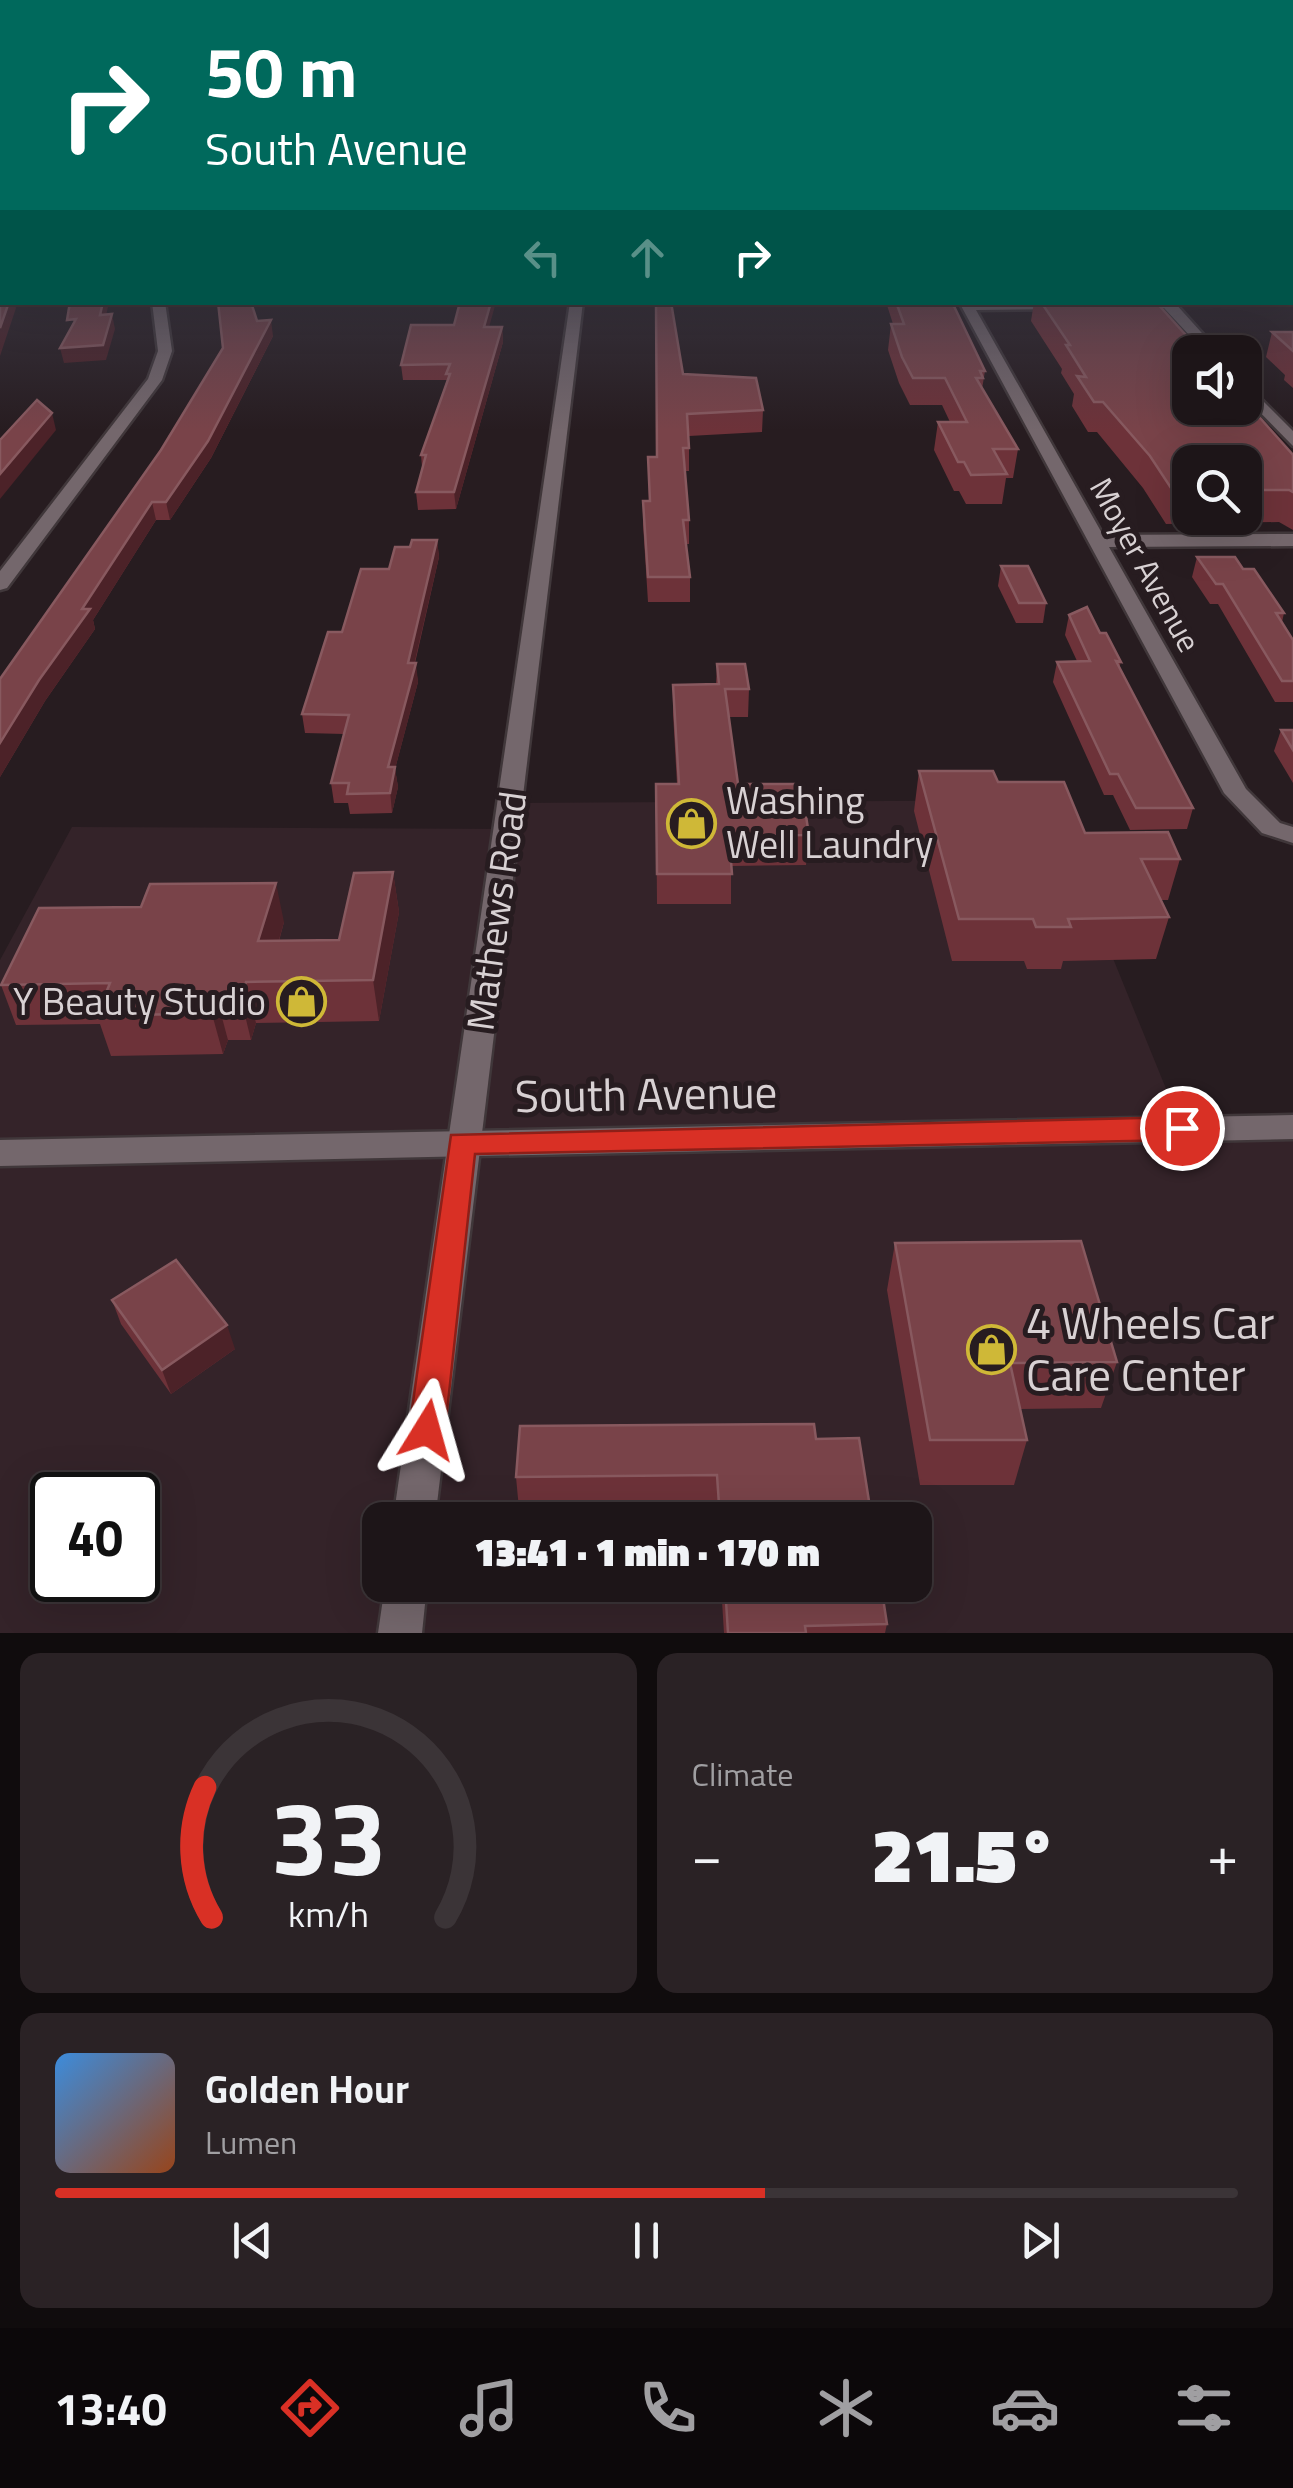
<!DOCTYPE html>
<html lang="en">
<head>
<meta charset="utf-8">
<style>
	body { margin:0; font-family:"Titillium Web",sans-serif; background:#2a2225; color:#f1f3f6; height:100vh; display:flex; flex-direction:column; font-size:38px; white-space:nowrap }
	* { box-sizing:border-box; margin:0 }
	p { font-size:32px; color:#a09fa2 }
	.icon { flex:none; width:55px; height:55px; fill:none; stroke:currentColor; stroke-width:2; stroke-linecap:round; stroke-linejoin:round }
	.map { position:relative; height:1633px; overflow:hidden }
	.panel { display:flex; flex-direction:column; gap:20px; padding:20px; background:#100c0d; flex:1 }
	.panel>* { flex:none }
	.guide { position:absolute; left:0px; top:0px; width:1295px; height:305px; box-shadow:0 10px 40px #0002,0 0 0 2px #3b3437; background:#00695c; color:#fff; overflow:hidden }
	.fabs { position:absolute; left:1172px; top:335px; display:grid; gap:20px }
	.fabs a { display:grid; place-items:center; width:90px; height:90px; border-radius:20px; background:#1d1518; box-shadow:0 10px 40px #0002,0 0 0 2px #3b3437; font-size:50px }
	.speed { position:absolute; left:30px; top:1472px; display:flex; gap:20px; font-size:50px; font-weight:700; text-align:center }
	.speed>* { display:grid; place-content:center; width:130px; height:130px; border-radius:50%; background:#1d1518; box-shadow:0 10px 40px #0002,0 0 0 2px #3b3437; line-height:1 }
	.speed .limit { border:5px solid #111; border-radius:15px; background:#fff; color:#111 }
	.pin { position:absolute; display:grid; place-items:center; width:85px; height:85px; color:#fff; margin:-42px; border:5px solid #fff; border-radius:50%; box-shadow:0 2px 10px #0007 }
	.me { position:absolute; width:110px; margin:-55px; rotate:8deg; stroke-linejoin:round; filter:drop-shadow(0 0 8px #0008) }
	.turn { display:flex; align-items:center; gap:35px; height:210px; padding:0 40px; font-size:45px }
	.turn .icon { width:130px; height:130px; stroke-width:2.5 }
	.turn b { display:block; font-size:70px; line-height:85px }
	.lanes { display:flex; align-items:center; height:95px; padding:0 40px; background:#0003; justify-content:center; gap:50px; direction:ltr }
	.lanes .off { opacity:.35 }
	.big { font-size:75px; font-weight:800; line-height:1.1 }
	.panel .tile { flex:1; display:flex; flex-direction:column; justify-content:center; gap:15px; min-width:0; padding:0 35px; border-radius:20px; background:#2a2225 }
	.panel .dial { align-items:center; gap:0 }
	.dial svg { height:260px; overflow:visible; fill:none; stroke:#3b3437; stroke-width:7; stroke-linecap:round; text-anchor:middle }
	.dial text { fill:#f1f3f6; stroke:none }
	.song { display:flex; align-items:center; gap:30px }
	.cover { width:120px; height:120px; border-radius:15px; background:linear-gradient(135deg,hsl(210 70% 55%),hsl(20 70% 35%)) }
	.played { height:10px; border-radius:5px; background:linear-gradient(90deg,#d93025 60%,#3b3437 60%) }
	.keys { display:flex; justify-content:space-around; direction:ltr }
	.heat { display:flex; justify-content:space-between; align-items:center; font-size:55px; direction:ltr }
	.panel .tiles { flex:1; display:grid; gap:20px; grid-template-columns:1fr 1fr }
	.tile:last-child { grid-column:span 2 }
	.trip { position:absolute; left:362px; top:1502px; width:570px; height:100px; border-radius:20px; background:#1d1518; box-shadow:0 10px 40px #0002,0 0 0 2px #3b3437; font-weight:800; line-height:100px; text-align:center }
	.tab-bar { display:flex; height:160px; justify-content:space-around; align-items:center; background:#0c080a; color:#a09fa2 }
	.tab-bar .icon { width:70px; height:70px }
	.tab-bar .active { color:#d93025 }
	.tab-bar b { font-size:45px; color:#f1f3f6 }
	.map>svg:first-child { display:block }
</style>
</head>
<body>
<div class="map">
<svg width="1293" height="1633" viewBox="0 0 1293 1633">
	<rect width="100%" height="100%" fill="#271c20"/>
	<path fill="#342329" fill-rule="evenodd" d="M1059,800l38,119 85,209 111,-1v506h-1293v-673l72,-133 437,2 4,-26zM52,1495h86v85h-86zM380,1520h535v65h-535z"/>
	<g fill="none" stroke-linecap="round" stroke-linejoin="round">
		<defs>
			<g id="minor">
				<rect x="1292" y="213" width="1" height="6"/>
				<path d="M152,302h13l7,49 -10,29 -155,208 -7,2v-19l148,-192 10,-28z"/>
				<path d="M959,302l116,3 -7,4 -92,1 127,225 190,-1v12l-184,1 137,242 34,34 13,4v16l-31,-10 -38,-40z"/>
				<path d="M1117,302h57l45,50h-14l-41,-44h-41z"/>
				<path d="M1245,383l48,48v15l-48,-49z"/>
			</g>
			<g id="tertiary">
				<path d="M570,302h13l-148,1218h-42z"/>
				<path d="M385,1585h42l-5,48h-44z"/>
			</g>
			<path id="secondary" d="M1293,1115v24l-1293,27v-26z"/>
		</defs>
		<use href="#minor" stroke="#40373a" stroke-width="5"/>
		<use href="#tertiary" stroke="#40373a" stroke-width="5"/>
		<use href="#secondary" stroke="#40373a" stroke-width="5"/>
		<use href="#minor" fill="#74676c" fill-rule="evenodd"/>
		<use href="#tertiary" fill="#74676c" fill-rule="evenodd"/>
		<use href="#secondary" fill="#74676c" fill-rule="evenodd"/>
	</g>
	<g fill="#6d3239" fill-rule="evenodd">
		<path d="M1292,225l1,81h-79l-3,-4h81z"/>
		<path d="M886,302h66l33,69 -3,18 36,60 -5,29h-7l-4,26h-36l-7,-13h-5l-20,-41 4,-28h12l-8,-17h-32l-11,-22 -11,-33 3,-26h2z"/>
		<path d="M1034,302h122l137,153v75l-14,-8 -113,2 -23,-36 -46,-56h-9l-16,-26 2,-12 -13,-21 1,-4 -31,-48zM1190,462h55v56h-55z"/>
		<path d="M257,321l16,15 -62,122 -41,62h-14l-63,100 2,9 -50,72 -45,76v-98z"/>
		<path d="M489,327h13l1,15 -47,167 -38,1 -2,-18 6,-25 -1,-12 26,-75h-44l-2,-15z"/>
		<path d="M1272,332h21v56l-9,-8 1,-5 -19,-18z"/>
		<path d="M683,374l80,36 -1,22 -73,4v35h-4l4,49v24h-3l4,33v25h-42l-5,-78v-23h6l-1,-44h9z"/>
		<path d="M437,540l2,17 -24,106 3,19 -23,87 3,18 -6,26 -42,1 -2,-11h-14l-3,-20 13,-49 -39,-1 -3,-19 40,-82 47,-63 21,-22z"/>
		<path d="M1197,557l46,12 41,44 -2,9 11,18v62h-18l-57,-98h-8l-18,-27z"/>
		<path d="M1001,566l45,37 -3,20h-27l-18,-37z"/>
		<path d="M1069,615l31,18 21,29 -2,6 74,140 -6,21 -57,1 -17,-35h-9l-51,-113 4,-20 20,-1 -12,-26z"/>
		<path d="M717,664l32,25 -1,28h-19l9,67 71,51 -3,30 -75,1v38h-74l-1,-120h21l-4,-71v-28l43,-1z"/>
		<path d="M1281,730h12v53l-19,-32z"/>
		<path d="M919,771l79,11 87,51 95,26 -12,41h-8l9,17 -13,42 -93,2 -2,8h-34l-3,-8h-72l-38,-150z"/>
		<path d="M393,872l6,40 -20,109 -123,2 -5,17h-23l-5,14 -112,2 -11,-32 -84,1 -15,-40 283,-63 -5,19 60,-1z"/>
		<path d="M895,1243l222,119 -16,46 -81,1 7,31 -13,45h-94l-33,-195z"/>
		<path d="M112,1300l123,49 -64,45 -50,-70z"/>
		<path d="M816,1439l56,81h-156l-1,-13 -196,2 -3,-32z"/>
		<path d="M721,1585h160l6,39 -2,9h-161z"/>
	</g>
	<g fill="#4c2228">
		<path d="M2,242v18l-2,4v-19z"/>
		<path d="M9,302h5l2,6 -16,48v-28z"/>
		<path d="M103,302h6l-6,28 -3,-15z"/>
		<path d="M491,302h5l-11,40 -1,-15z"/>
		<path d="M112,314l3,15 -9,31 -42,3 -4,-15z"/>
		<path d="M271,320l2,16 -62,122 -41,62 -4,-18z"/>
		<path d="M502,327l1,15 -47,167 -2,-17z"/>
		<path d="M52,413l4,17 -56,69v-25z"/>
		<path d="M152,502l4,18 -63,100 2,9 -50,72 -45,76v-34l82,-134z"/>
		<path d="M437,540l2,17 -29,125 -2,-19z"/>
		<path d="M416,663l2,19 -23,87 3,18 -6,26 -4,-46z"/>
		<path d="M393,872l6,40 -20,109 -6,-41z"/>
		<path d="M276,883l8,39 -17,60 -9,-41z"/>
		<path d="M246,982l10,41 -5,17 -10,-41z"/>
		<path d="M217,999l11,41 -5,14 -11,-40z"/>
		<path d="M227,1325l8,24 -64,45 -9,-24z"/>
	</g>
	<g fill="#794349" stroke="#88595f" stroke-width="2.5">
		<path d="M2,205v37l-2,3v-37z"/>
		<path d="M2,302h7l-9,26v-23z"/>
		<path d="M70,302h33l-3,13 12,-1 -9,31 -43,3 16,-29 -9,1z"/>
		<path d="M218,302h33l6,19 14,-1 -63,121 -42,61h-14l-70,107h8l-51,71 -39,63v-64l161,-229 62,-102z"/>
		<path d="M460,302h31l-7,25h18l-48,165h-38l10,-37h-5l29,-81h-4l4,-10 -49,1 10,-40h43z"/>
		<path d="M656,302h15l12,72 73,4 7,32 -76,4 2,34h-6l6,72h-6l7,57h-42l-5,-76h7l-2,-44h9z"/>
		<path d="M896,302h56l33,69h-5l3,7h-7l42,71h-25l14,25 -36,1 -7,-13h-6l-20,-40h29l-22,-44h-32l-11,-21 -11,-33h13z"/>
		<path d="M1041,302h115l45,50h-11v56h55v-7l48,54v37l-4,-2h-44v-28h-55v29h-17l-23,-35 -47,-54h-9l-17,-26 9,1 -20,-32h4z"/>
		<path d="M1272,332h21v19z"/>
		<path d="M37,400l15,13 -52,61v-34z"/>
		<path d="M412,540h25l-29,123h8l-28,104h7l-5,26 -43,1 2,-11h-18l18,-68 -47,-1 26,-82h14l19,-63h28l6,-22h15z"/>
		<path d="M1197,557h38l8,12h11l30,44h-8l17,27v41h-11l-59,-97h-7z"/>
		<path d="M1001,566h27l18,37h-27z"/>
		<path d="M1087,607l13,26h6l15,29 -5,-1 77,147h-57l-18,-34h-8l-53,-112 33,-1 -21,-46z"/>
		<path d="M717,664h28l4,25h-24l13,95h63l8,51 -80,1 3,38h-75l-1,-90h23l-6,-99 46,-1z"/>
		<path d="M1281,730h12v20z"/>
		<path d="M919,771h74l5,11h66l21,51 83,-1 12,27h-39l28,58 -101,2 3,8h-35l-3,-8h-74z"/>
		<path d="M393,872l-20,108 -127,2 -5,17h-24l-5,15 -115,1 13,-32 -109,2 38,-77 102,-1 9,-23 126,-1 -18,58 81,-1 15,-67z"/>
		<path d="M1081,1241l36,121 -107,1 17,77h-97l-35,-197z"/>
		<path d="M176,1260l51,65 -65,45 -50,-70z"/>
		<path d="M814,1424l2,15 43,-1 13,82h-152l-3,-45 -201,2 4,-51z"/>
		<path d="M725,1585h156l6,39 -82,2 1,7h-78z"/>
	</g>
	<linearGradient id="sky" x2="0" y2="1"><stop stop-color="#150f12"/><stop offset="0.47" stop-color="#41404e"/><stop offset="1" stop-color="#41404e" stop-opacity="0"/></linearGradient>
	<rect width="1293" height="431" fill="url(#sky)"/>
	<path fill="#d93025" stroke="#8d1f18" stroke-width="2.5" d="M1182,1117l10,3 4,8 -4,9 -10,3 -707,14 -30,276 -6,12 -12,5 -13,-5 -5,-12 42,-295z"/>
	<defs>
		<symbol id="shop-ring" viewBox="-11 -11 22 22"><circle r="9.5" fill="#271c20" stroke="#cfb837" stroke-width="1.5"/><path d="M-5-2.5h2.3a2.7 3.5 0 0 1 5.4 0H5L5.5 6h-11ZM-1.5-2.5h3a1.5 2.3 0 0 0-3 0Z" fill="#cfb837"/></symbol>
	</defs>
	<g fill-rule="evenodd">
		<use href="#shop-ring" x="664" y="796" width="55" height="55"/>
		<use href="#shop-ring" x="274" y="974" width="55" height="55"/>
		<use href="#shop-ring" x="964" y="1322" width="55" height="55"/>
	</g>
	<g text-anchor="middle" stroke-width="10" stroke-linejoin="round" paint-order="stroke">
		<g font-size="32" fill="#d8d1d3" stroke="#271c20">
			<text transform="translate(1145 565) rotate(61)" y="11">Moyer Avenue</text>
		</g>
		<g font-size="38" fill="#d8d1d3" stroke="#271c20" text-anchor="start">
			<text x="726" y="814">Washing<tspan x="726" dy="44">Well Laundry</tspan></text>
			<text x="266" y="1015" text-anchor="end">Y Beauty Studio</text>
		</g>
		<g font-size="38" fill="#d8d1d3" stroke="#271c20">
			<text transform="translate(497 911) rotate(-82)" y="13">Mathews Road</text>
		</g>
		<g font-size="45" fill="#d8d1d3" stroke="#271c20">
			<text transform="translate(646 1094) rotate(-1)" y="16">South Avenue</text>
		</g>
		<g font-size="45" fill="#d8d1d3" stroke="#271c20" text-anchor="start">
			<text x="1026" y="1339">4 Wheels Car<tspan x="1026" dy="52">Care Center</tspan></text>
		</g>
	</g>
</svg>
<div class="fabs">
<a><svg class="icon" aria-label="sound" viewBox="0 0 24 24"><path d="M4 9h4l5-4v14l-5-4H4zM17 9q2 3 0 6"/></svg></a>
<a><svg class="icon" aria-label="search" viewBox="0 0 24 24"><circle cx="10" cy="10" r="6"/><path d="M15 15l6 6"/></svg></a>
</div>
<div class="speed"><div class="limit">40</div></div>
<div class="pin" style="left:1182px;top:1128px;background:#d93025"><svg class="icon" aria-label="arrive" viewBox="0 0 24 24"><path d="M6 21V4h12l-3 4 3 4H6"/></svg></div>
<svg class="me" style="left:427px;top:1430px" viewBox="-20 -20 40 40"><path d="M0-17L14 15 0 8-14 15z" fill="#d93025" stroke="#fff" stroke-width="4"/></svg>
<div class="trip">13:41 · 1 min · 170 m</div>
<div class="guide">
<div class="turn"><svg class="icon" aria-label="right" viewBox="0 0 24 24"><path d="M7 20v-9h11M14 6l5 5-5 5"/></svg><div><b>50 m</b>South Avenue</div></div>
<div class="lanes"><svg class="icon off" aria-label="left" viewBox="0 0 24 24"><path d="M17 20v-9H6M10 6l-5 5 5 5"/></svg><svg class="icon off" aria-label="ahead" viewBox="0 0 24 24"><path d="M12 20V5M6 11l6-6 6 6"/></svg><svg class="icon" aria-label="right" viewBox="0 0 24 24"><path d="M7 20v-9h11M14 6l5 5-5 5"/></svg></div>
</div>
</div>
<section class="panel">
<div class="tiles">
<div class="tile dial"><svg viewBox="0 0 100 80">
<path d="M14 69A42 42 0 1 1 86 69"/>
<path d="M14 69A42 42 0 0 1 12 29" stroke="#d93025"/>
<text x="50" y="56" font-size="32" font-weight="700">33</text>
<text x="50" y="72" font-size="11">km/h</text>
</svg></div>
<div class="tile"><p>Climate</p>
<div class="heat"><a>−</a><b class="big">21.5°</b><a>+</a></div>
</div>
<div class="tile">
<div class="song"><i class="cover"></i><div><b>Golden Hour</b><p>Lumen</p></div></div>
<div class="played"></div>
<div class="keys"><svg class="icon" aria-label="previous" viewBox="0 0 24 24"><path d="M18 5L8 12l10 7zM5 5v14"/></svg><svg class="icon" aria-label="pause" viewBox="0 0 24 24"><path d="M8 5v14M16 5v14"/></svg><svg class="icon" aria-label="next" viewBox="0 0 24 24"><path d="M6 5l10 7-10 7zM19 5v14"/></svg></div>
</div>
</div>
</section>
<nav class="tab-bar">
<b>13:40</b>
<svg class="icon active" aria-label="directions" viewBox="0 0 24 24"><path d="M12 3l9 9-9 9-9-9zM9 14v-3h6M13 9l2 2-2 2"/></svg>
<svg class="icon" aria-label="music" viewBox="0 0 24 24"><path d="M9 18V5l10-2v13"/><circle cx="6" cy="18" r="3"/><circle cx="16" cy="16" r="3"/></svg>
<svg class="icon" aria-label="phone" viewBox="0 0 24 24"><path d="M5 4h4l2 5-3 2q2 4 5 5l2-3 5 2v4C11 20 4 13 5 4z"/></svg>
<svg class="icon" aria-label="climate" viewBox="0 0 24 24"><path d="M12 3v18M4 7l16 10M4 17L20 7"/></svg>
<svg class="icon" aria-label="car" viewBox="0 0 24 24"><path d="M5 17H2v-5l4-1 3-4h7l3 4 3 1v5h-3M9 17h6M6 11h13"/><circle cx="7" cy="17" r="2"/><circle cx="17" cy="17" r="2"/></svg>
<svg class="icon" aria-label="filters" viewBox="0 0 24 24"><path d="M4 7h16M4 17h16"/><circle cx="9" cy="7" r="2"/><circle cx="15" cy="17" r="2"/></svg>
</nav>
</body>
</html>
